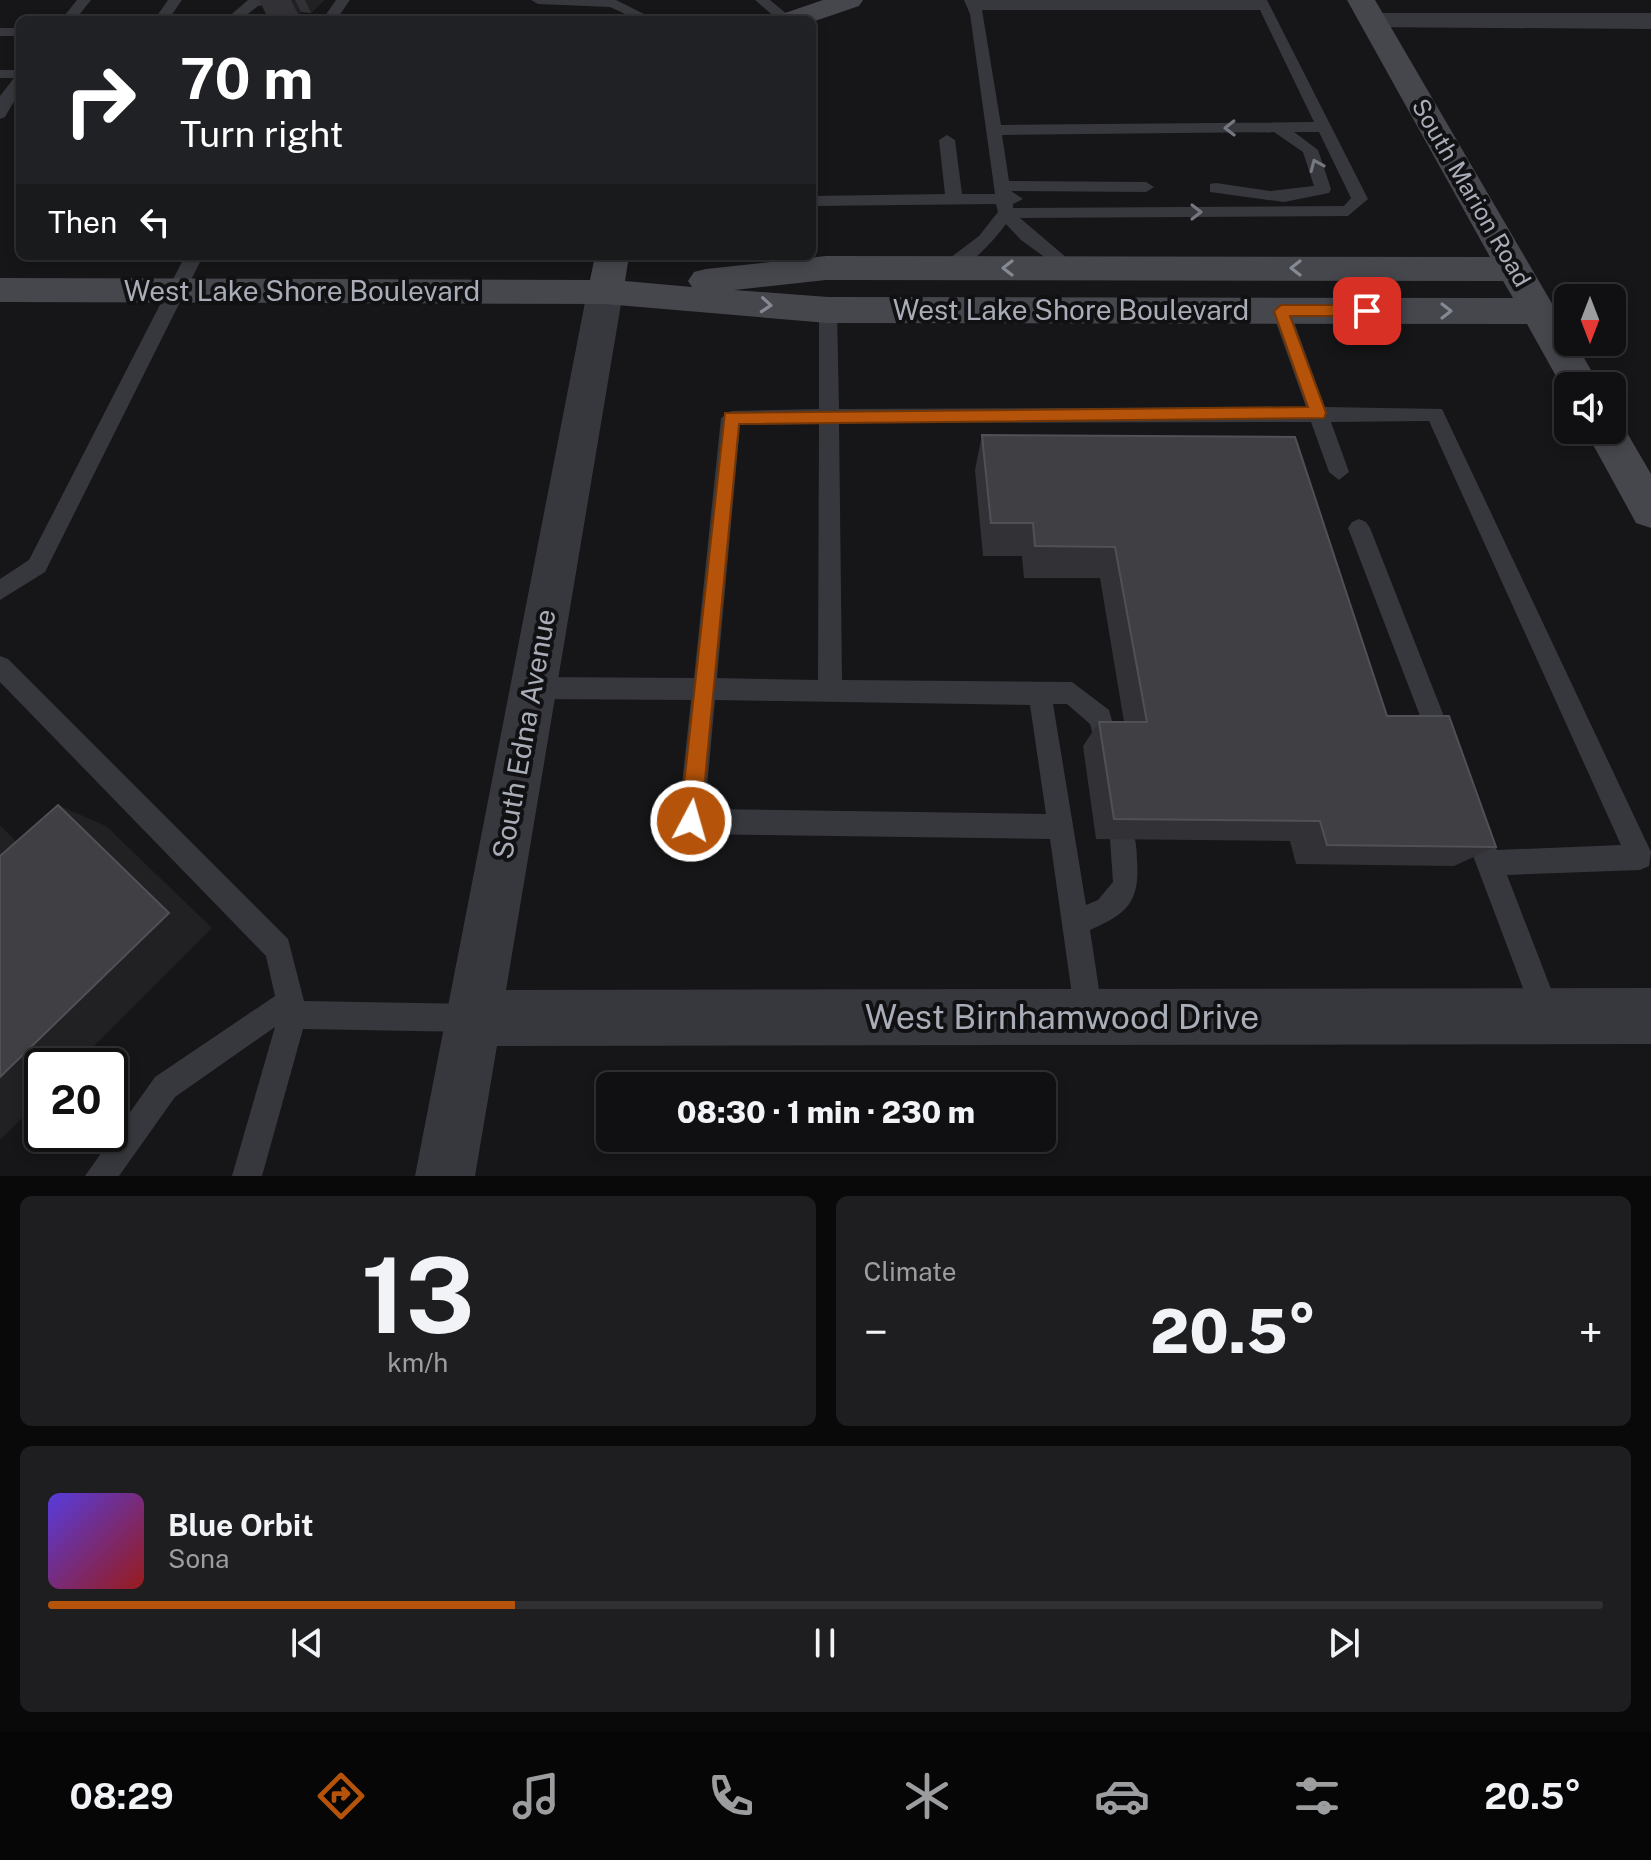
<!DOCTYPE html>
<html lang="en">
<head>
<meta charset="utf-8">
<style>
	body { margin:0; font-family:"Public Sans",sans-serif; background:#1e1e20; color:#f1f3f6; height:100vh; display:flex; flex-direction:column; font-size:30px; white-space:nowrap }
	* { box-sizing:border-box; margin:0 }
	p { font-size:26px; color:#9c9d9f }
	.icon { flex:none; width:44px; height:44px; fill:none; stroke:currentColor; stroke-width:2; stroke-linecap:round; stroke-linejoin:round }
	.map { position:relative; height:1176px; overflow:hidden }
	.details { display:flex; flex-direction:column; gap:20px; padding:20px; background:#09090a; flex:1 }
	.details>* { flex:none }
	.hud { position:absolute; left:16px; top:16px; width:800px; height:244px; border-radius:12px; box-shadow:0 4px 12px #0003,0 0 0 2px #303032; background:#202124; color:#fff; overflow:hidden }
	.needle { width:52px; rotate:180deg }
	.buttons { position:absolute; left:1554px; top:284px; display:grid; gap:16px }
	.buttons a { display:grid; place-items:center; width:72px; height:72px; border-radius:12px; background:#101012; box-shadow:0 4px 12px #0003,0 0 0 2px #303032; font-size:40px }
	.speed { position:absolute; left:24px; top:1048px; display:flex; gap:16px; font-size:40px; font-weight:700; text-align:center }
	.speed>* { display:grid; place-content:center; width:104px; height:104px; border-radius:50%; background:#101012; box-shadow:0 4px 12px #0003,0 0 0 2px #303032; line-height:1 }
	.speed .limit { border:4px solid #111; border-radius:12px; background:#fff; color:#111 }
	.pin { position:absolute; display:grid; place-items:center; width:68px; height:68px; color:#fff; margin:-34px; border-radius:16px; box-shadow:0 4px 12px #0006 }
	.me { position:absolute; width:88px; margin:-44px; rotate:6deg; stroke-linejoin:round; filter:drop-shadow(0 0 6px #0008) }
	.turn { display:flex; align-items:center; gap:28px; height:168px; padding:0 32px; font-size:36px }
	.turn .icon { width:104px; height:104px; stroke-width:2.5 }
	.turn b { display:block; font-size:56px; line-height:68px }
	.then { display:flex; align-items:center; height:76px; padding:0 32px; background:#0003; gap:16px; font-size:30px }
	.big { font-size:60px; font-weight:800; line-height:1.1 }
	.details .widget { flex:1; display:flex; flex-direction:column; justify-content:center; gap:12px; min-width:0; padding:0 28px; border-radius:12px; background:#1e1e20 }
	.details .dial { align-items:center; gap:0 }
	.dial b { font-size:104px; line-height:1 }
	.song { display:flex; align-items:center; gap:24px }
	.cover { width:96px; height:96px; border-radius:12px; background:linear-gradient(135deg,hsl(250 70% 55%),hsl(0 70% 35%)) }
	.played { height:8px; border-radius:4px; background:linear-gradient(90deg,#b45309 30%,#303032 30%) }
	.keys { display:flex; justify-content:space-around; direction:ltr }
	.heat { display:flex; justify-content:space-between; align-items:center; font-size:44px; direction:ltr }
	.details .tiles { flex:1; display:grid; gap:20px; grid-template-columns:1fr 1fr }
	.widget:last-child { grid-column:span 2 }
	.trip { position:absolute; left:596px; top:1072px; width:460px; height:80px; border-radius:12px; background:#101012; box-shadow:0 4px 12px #0003,0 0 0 2px #303032; font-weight:800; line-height:80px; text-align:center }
	.menu { display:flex; height:128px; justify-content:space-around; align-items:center; background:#060607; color:#9c9d9f }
	.menu .icon { width:56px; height:56px }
	.menu .on { color:#b45309 }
	.menu b { font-size:36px; color:#f1f3f6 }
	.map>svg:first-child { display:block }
</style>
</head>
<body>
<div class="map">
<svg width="1651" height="1176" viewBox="0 0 1651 1176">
	<rect width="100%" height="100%" fill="#161618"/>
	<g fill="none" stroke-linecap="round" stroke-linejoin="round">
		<g fill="#37383d" fill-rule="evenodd">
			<path d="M77,0h14l-16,20h-14z"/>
			<path d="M168,0h14l-14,20h-14z"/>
			<path d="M248,0h34l1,1 -25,5 -18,14h-15z"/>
			<path d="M336,0h14l-14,20h-14z"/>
			<path d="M531,0h85l36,18 -14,2 -28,-13 -72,-3z"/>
			<path d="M755,0h15l24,20h-16z"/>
			<path d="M964,0h303l101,199 -20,17 -328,2 54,46 3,4 -9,6 -47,-34 -15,-16c-11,15 -44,54 -64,48v-8l37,-28 19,-24 -2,-8 -184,2v-10l133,-2 -6,-54 8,-5 8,5 7,54h33l-25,-180zM982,10h278l54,112 -313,3zM1274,132l29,20 11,34 -44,5 -54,-8 -6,1v8l74,10 45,-9 2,-4 -13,-39 -24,-18h25l32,66 -7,8 -331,2v-4l10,-5 -12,-8 135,1 8,-5 -8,-5 -137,-1 -7,-46z"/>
			<rect x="0" y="28" width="20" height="8"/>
			<path d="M0,70h20v21l-15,26 -5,2v-23l14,-18h-14z"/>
			<path d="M185,256h18l-158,316 -45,28v-21l29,-19z"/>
			<path d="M828,304l9,6 2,99 467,-2 -34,-96 9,-6 9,6 35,96 117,2 209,443 -2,14 -9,4 -133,5 54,140 -4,10 -10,4 -10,-4 -65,-172 4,-9 9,-4 9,4 3,6 124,-5 -192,-424 -98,1 18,50 -10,8 -10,-8 -18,-50 -472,1 3,257 230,2 37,28 10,36 -3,8 -9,3 -9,-3 -8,-30 -23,-20h-14l33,201 12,-5 15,-18 -3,-43 4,-9 9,-4 9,4c4,10 5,20 5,31 3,41 -10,53 -47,69l13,86 -4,10 -10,4 -10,-4 -4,-10 -25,-177 -359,-5 -9,-4 -4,-9 13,-121 -159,-1 -8,-3 -4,-8 4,-8 8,-3 162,1 27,-260 10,-7 88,-2v-99zM819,424l-1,256 -101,-2 23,-253zM715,700l315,5 16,109 -341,-5z"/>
			<path d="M1359,519l7,3 4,6 84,214 -3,8 -9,3 -9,-3 -3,-8 -82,-214 4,-6z"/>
			<path d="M0,656l8,3 280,280 16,62 169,3 10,4 4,10 -4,10 -10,4 -170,-3 -41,147h-30l43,-149 -100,70 -56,79h-34l70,-99 120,-81 -9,-40 -266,-274z"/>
		</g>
		<g fill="#37383d" fill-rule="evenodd">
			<path d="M1373,13h278v16l-288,-2 -4,-6 4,-6z"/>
			<path d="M605,280l13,3 5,9 -117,698 1145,-2v56l-1154,2 -22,130h-60l172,-884 5,-9z"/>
		</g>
		<g fill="#45474d" fill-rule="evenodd">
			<path d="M823,0h40l-4,6 -47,16 -34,-2 4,-6z"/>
			<path d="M1347,0h28l193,331v11h7l25,44h-32l-1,10 -40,-72 -699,-1 -223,-19 -605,-2v-24l590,2 5,-24h34l-4,25 67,6 -4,-6 6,-9 12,-3 120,-13 664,1zM826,280l677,1 10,17 -685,-1 -94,-7z"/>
			<path d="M1612,417l7,2 32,55v54l-15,-5 -51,-93h27z"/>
		</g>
	</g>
	<g fill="#323236">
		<path d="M259,0h65l-13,13 -10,-1 -2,4h-32z"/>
		<path d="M982,435l405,281 109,131 -42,19 -158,-2 -6,-23 -194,-2 -13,-93 16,-24h25l-24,-144h-76l-2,-22h-39l-8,-86z"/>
	</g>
	<g fill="#212124">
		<path d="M291,0h4l6,12 -2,4z"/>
		<path d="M305,0h19l-13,13z"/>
		<path d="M58,805l48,21 106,102 -138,138h-32v32l-42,42v-63z"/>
		<path d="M0,825l50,51 -50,-18z"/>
	</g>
	<g fill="#3f3f44" stroke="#4f5156" stroke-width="2">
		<path d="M982,435l313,2 92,279h62l47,131 -169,-2 -7,-24 -206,-2 -15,-97h48l-32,-175 -80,-1 -2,-23h-42z"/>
		<path d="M58,805l111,108 -169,164v-221z"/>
	</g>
	<defs><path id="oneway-chevron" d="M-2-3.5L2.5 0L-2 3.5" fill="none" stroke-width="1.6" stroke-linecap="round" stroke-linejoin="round" transform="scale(2)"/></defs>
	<g stroke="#757881">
		<use href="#oneway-chevron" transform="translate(1230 128) rotate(179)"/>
		<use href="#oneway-chevron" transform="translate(1316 165) rotate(-113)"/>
		<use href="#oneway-chevron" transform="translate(1196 212)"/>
	</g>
	<g stroke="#858993">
		<use href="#oneway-chevron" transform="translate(1008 268) rotate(180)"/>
		<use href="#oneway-chevron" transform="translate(1296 268) rotate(-180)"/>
		<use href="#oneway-chevron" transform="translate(766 305) rotate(5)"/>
		<use href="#oneway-chevron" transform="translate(1446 311)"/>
	</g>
	<path fill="#b45309" stroke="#753606" stroke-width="2" d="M1281,305h86l7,6 -7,5h-77l36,97 -2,5 -585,6 -38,397 -3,8 -7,3 -8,-3 -3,-8 45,-408 583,-6 -34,-96z"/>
	<g text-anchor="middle" stroke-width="8" stroke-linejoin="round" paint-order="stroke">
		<g font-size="24" fill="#a8adb8" stroke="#111113">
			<text transform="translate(1471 193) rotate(60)" y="8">South Marion Road</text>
		</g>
		<g font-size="28" fill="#a8adb8" stroke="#111113">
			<text x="302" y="301">West Lake Shore Boulevard</text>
			<text x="1071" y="320">West Lake Shore Boulevard</text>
			<text transform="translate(524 734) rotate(-80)" y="10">South Edna Avenue</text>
		</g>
		<g font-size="34" fill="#a8adb8" stroke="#111113">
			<text x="1062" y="1029">West Birnhamwood Drive</text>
		</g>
	</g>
</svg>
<div class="buttons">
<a><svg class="needle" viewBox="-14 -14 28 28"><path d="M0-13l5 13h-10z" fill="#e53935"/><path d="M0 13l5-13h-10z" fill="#9c9d9f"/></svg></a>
<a><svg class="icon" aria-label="sound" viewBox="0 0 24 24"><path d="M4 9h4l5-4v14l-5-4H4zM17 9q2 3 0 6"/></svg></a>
</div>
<div class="speed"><div class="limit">20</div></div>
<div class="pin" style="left:1367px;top:311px;background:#d93025"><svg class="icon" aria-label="arrive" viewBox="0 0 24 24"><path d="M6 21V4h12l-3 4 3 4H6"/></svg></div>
<svg class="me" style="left:691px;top:821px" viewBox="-20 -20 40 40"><circle r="17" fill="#b45309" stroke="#fff" stroke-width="3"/><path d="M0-11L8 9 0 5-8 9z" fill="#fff"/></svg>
<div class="trip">08:30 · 1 min · 230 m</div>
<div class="hud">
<div class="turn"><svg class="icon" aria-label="right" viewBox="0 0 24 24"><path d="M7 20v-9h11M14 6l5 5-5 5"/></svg><div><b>70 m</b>Turn right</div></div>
<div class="then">Then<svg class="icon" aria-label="left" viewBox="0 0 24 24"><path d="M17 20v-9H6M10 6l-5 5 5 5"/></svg></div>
</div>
</div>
<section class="details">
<div class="tiles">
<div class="widget dial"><b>13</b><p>km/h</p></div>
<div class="widget"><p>Climate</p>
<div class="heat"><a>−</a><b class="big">20.5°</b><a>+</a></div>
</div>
<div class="widget">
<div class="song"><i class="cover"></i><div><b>Blue Orbit</b><p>Sona</p></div></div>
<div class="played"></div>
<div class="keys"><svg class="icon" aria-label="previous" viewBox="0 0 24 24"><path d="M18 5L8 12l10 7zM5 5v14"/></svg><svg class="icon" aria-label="pause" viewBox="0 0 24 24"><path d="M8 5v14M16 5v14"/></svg><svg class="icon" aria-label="next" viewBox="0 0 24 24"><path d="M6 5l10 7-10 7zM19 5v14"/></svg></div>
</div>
</div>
</section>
<nav class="menu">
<b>08:29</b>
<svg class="icon on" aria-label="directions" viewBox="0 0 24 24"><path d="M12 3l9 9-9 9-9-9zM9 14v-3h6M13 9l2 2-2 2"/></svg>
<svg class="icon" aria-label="music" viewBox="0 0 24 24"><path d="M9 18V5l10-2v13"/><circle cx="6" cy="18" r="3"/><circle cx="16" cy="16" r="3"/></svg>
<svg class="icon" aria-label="phone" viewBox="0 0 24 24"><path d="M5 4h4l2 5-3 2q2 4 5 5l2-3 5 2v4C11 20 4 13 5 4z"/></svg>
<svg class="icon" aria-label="climate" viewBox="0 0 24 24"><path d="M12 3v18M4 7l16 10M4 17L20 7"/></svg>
<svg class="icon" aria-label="car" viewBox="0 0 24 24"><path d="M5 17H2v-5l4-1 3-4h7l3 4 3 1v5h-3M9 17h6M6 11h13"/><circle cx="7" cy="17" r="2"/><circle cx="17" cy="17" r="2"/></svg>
<svg class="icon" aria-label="filters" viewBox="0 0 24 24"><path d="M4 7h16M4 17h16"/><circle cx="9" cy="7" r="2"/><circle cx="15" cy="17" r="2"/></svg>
<b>20.5°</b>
</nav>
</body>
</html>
